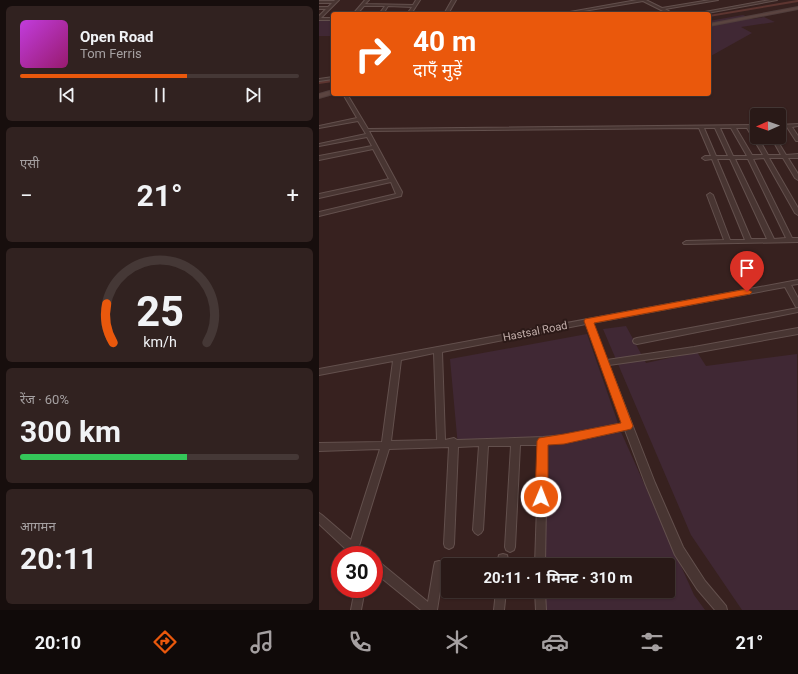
<!DOCTYPE html>
<html lang="hi">
<head>
<meta charset="utf-8">
<style>
	body { margin:0; font-family:Roboto,"Noto Sans Devanagari",sans-serif; background:#312220; color:#f1f3f6; height:100vh; display:flex; flex-direction:column; font-size:15px; white-space:nowrap }
	* { box-sizing:border-box; margin:0 }
	p { font-size:13px; color:#a5a0a1 }
	.icon { flex:none; width:22px; height:22px; fill:none; stroke:currentColor; stroke-width:2; stroke-linecap:round; stroke-linejoin:round }
	.map { position:relative; flex:1; overflow:hidden }
	.drawer { display:flex; flex-direction:column; gap:6px; padding:6px; background:#170e0d; width:319px }
	.drawer>* { flex:none }
	.banner { position:absolute; left:12px; top:12px; width:380px; height:84px; border-radius:4px; box-shadow:0 1px 3px #0004,0 0 0 1px #453836; background:#ea580c; color:#fff; overflow:hidden }
	.needle { width:26px; rotate:268deg }
	.buttons { position:absolute; left:431px; top:108px; display:grid; gap:8px }
	.buttons a { display:grid; place-items:center; width:36px; height:36px; border-radius:4px; background:#291917; box-shadow:0 1px 3px #0004,0 0 0 1px #453836; font-size:20px }
	.speed { position:absolute; left:12px; top:546px; display:flex; gap:8px; font-size:20px; font-weight:700; text-align:center }
	.speed>* { display:grid; place-content:center; width:52px; height:52px; border-radius:50%; background:#291917; box-shadow:0 1px 3px #0004,0 0 0 1px #453836; line-height:1 }
	.speed .limit { border:6px solid #d22; background:#fff; color:#111 }
	.pin { position:absolute; display:grid; place-items:center; width:34px; height:34px; color:#fff; margin:-41px -17px; border-radius:50% 50% 50% 0; rotate:-45deg; box-shadow:0 0 4px #0007 }
	.pin .icon { rotate:45deg }
	.me { position:absolute; width:44px; margin:-22px; rotate:1deg; stroke-linejoin:round; filter:drop-shadow(0 0 3px #0008) }
	.turn { display:flex; align-items:center; gap:14px; height:84px; padding:0 16px; font-size:18px }
	.turn .icon { width:52px; height:52px; stroke-width:2.5 }
	.turn b { display:block; font-size:28px; line-height:34px }
	.big { font-size:30px; font-weight:700; line-height:1.1 }
	.drawer .tile { flex:1; display:flex; flex-direction:column; justify-content:center; gap:6px; min-width:0; padding:0 14px; border-radius:6px; background:#312220 }
	.drawer .dial { align-items:center; gap:0 }
	.dial svg { height:104px; overflow:visible; fill:none; stroke:#453836; stroke-width:7; stroke-linecap:round; text-anchor:middle }
	.dial text { fill:#f1f3f6; stroke:none }
	.song { display:flex; align-items:center; gap:12px }
	.cover { width:48px; height:48px; border-radius:6px; background:linear-gradient(135deg,hsl(290 70% 55%),hsl(320 70% 35%)) }
	.played { height:4px; border-radius:2px; background:linear-gradient(90deg,#ea580c 60%,#453836 60%) }
	.keys { display:flex; justify-content:space-around; direction:ltr }
	.heat { display:flex; justify-content:space-between; align-items:center; font-size:22px; direction:ltr }
	.charge { height:6px; border-radius:3px; background:linear-gradient(90deg,#34c759 60%,#453836 0) }
	.trip { position:absolute; left:122px; top:558px; width:234px; height:40px; border-radius:4px; background:#291917; box-shadow:0 1px 3px #0004,0 0 0 1px #453836; font-weight:700; line-height:40px; text-align:center }
	.tab-bar { display:flex; height:64px; justify-content:space-around; align-items:center; background:#100a09; color:#a5a0a1 }
	.tab-bar .icon { width:28px; height:28px }
	.tab-bar .selected { color:#ea580c }
	.tab-bar b { font-size:18px; color:#f1f3f6 }
	main { display:flex; flex:1; min-height:0 }
	.map>svg:first-child { display:block }
</style>
</head>
<body>
<main>
<section class="drawer">
<div class="tile">
<div class="song"><i class="cover"></i><div><b>Open Road</b><p>Tom Ferris</p></div></div>
<div class="played"></div>
<div class="keys"><svg class="icon" aria-label="previous" viewBox="0 0 24 24"><path d="M18 5L8 12l10 7zM5 5v14"/></svg><svg class="icon" aria-label="pause" viewBox="0 0 24 24"><path d="M8 5v14M16 5v14"/></svg><svg class="icon" aria-label="next" viewBox="0 0 24 24"><path d="M6 5l10 7-10 7zM19 5v14"/></svg></div>
</div>
<div class="tile"><p>एसी</p>
<div class="heat"><a>−</a><b class="big">21°</b><a>+</a></div>
</div>
<div class="tile dial"><svg viewBox="0 0 100 80">
<path d="M14 69A42 42 0 1 1 86 69"/>
<path d="M14 69A42 42 0 0 1 9 39" stroke="#ea580c"/>
<text x="50" y="56" font-size="32" font-weight="700">25</text>
<text x="50" y="72" font-size="11">km/h</text>
</svg></div>
<div class="tile"><p>रेंज · 60%</p><b class="big">300 km</b><div class="charge"></div></div>
<div class="tile"><p>आगमन</p><b class="big">20:11</b></div>
</section>
<div class="map">
<svg width="479" height="610" viewBox="0 0 479 610">
	<rect width="100%" height="100%" fill="#37211f"/>
	<g fill="#402834">
		<path d="M424,15l10,4 11,-2 11,5 -34,5 11,6 -43,24v-36z"/>
		<rect x="0" y="19" width="14" height="17"/>
		<path d="M307,326l20,37 51,-11 9,14 91,-12 1,256h-56l-51,-75 -88,-206z"/>
		<path d="M268,334l34,98 73,163 11,15h-159v-19h122v-26h-122l-4,-121 -84,3 -8,-88z"/>
	</g>
	<g fill="none" stroke-linecap="round" stroke-linejoin="round">
		<g fill="#5d3530" fill-rule="evenodd">
			<path d="M478,0h1v2l-89,15v-2z"/>
			<path d="M14,78v4l-14,2v-4z"/>
		</g>
		<defs>
			<g id="street">
				<path d="M16,0h4l-18,18h12v2h-14v-4l7,-7h-7v-2h9l4,-4h-13v-2h15z"/>
				<path d="M46,0h4l-4,4 48,1 3,-5h4l-9,14h-4l5,-7 -24,-1 -5,8h-4l6,-8h-21l-7,8h-4z"/>
				<path d="M133,0h4l-8,14h-4z"/>
				<path d="M318,0h9l16,8 48,-8h8l-53,9 9,5h-5l-26,-13 -71,12 -2,-1z"/>
				<path d="M451,0h7l-75,14h-8z"/>
				<path d="M14,77v2l-14,2v-2z"/>
				<path d="M24,94h4l21,35 389,-4v2h-5l16,28h13l-10,-18h4l11,18 12,-1v4h-10l10,16v6l-3,-2 -12,-20h-14l29,50v7l-3,-2 -31,-55 -11,1 39,79h6v4l-114,2 -1,-1 3,-2 38,-1 -17,-45 3,-2 3,2 17,45h15l-33,-81 -7,1 -3,-2 3,-2h6l-12,-28 -330,3 33,61 -1,4 -82,20v-4l77,-18 -5,-12 -72,16v-4l70,-15 -16,-30 -54,11v-4l53,-10 -5,-9 -48,9v-2l47,-10 -8,-13 -39,7v-2l38,-8zM385,128h11l13,28h-12zM401,128h11l16,28h-14zM417,128h11l16,27h-11zM398,159h13l37,80h-16zM416,159h13l38,79 -12,1z"/>
				<path d="M479,124v2l-6,1 6,9v5h-2l-9,-14h-8v-2z"/>
				<path d="M479,280v4l-7,1 7,13v9h-2l-11,-20 -193,36 15,37 87,-13 104,-19v6l-104,19 -85,12 46,118 28,64 22,34 21,25 1,4h-12l-18,-21 -22,-34 -30,-72 -20,-53 -61,13 -17,1 -2,121h-10l4,-120h-19l-5,102 -1,3 -4,2 -4,-2 -1,-3 6,-101h-23l-5,84 -2,3 -3,2 -3,-2 -2,-3 6,-84 -21,1 -4,97 -1,3 -4,2 -4,-2 -1,-3 5,-97 -60,2 -30,97 6,5 1,4h-13l-4,-3 -30,-28v-11l3,2 29,25 29,-91 -61,2v-8l63,-1 11,-81 -74,14v-6zM267,324l37,99 -59,12 -21,2 -86,3 -3,-2 -9,2 -3,-88zM115,353l3,87 -46,1 10,-81z"/>
				<path d="M479,308v4l-161,32 -3,-1 -1,-2 1,-2 3,-1z"/>
				<path d="M184,554l4,1 1,4v6h-10v-6l1,-4z"/>
				<path d="M55,560l4,1 50,41 6,-36 1,-4 4,-1 4,1 1,4 -7,44h-16l-47,-38z"/>
				<path d="M36,589h10l-4,21h-10z"/>
				<path d="M177,591h10l-2,19h-10z"/>
				<path d="M216,591h10l1,19h-10z"/>
			</g>
			<g id="secondary">
				<path d="M479,7v2l-89,17v-2z"/>
				<path d="M14,90v4l-14,4v-4z"/>
			</g>
		</defs>
		<use href="#street" stroke="#63504d" stroke-width="2"/>
		<use href="#secondary" stroke="#513e3c" stroke-width="2"/>
		<use href="#street" fill="#483532" fill-rule="evenodd"/>
		<use href="#secondary" fill="#5b4440" fill-rule="evenodd"/>
	</g>
	<path fill="#ea580c" stroke="#983908" d="M428,289l5,3 -2,2 -156,29 39,103 -2,3 -4,1 -63,14 -16,1v52l-2,4 -5,2 -4,-2 -2,-4 2,-56 2,-3 25,-4 57,-11 -37,-102 1,-2z"/>
	<g text-anchor="middle" stroke-width="4" stroke-linejoin="round" paint-order="stroke">
		<g font-size="11" fill="#c5b0ac" stroke="#2c1a18">
			<text transform="translate(216 331) rotate(-11)" y="4">Hastsal Road</text>
		</g>
	</g>
</svg>
<div class="buttons">
<a><svg class="needle" viewBox="-14 -14 28 28"><path d="M0-13l5 13h-10z" fill="#e53935"/><path d="M0 13l5-13h-10z" fill="#a5a0a1"/></svg></a>
</div>
<div class="speed"><div class="limit">30</div></div>
<div class="pin" style="left:428px;top:292px;background:#d93025"><svg class="icon" aria-label="arrive" viewBox="0 0 24 24"><path d="M6 21V4h12l-3 4 3 4H6"/></svg></div>
<svg class="me" style="left:222px;top:497px" viewBox="-20 -20 40 40"><circle r="17" fill="#ea580c" stroke="#fff" stroke-width="3"/><path d="M0-11L8 9 0 5-8 9z" fill="#fff"/></svg>
<div class="trip">20:11 · 1 मिनट · 310 m</div>
<div class="banner">
<div class="turn"><svg class="icon" aria-label="right" viewBox="0 0 24 24"><path d="M7 20v-9h11M14 6l5 5-5 5"/></svg><div><b>40 m</b>दाएँ मुड़ें</div></div>
</div>
</div>
</main>
<nav class="tab-bar">
<b>20:10</b>
<svg class="icon selected" aria-label="directions" viewBox="0 0 24 24"><path d="M12 3l9 9-9 9-9-9zM9 14v-3h6M13 9l2 2-2 2"/></svg>
<svg class="icon" aria-label="music" viewBox="0 0 24 24"><path d="M9 18V5l10-2v13"/><circle cx="6" cy="18" r="3"/><circle cx="16" cy="16" r="3"/></svg>
<svg class="icon" aria-label="phone" viewBox="0 0 24 24"><path d="M5 4h4l2 5-3 2q2 4 5 5l2-3 5 2v4C11 20 4 13 5 4z"/></svg>
<svg class="icon" aria-label="climate" viewBox="0 0 24 24"><path d="M12 3v18M4 7l16 10M4 17L20 7"/></svg>
<svg class="icon" aria-label="car" viewBox="0 0 24 24"><path d="M5 17H2v-5l4-1 3-4h7l3 4 3 1v5h-3M9 17h6M6 11h13"/><circle cx="7" cy="17" r="2"/><circle cx="17" cy="17" r="2"/></svg>
<svg class="icon" aria-label="filters" viewBox="0 0 24 24"><path d="M4 7h16M4 17h16"/><circle cx="9" cy="7" r="2"/><circle cx="15" cy="17" r="2"/></svg>
<b>21°</b>
</nav>
</body>
</html>
